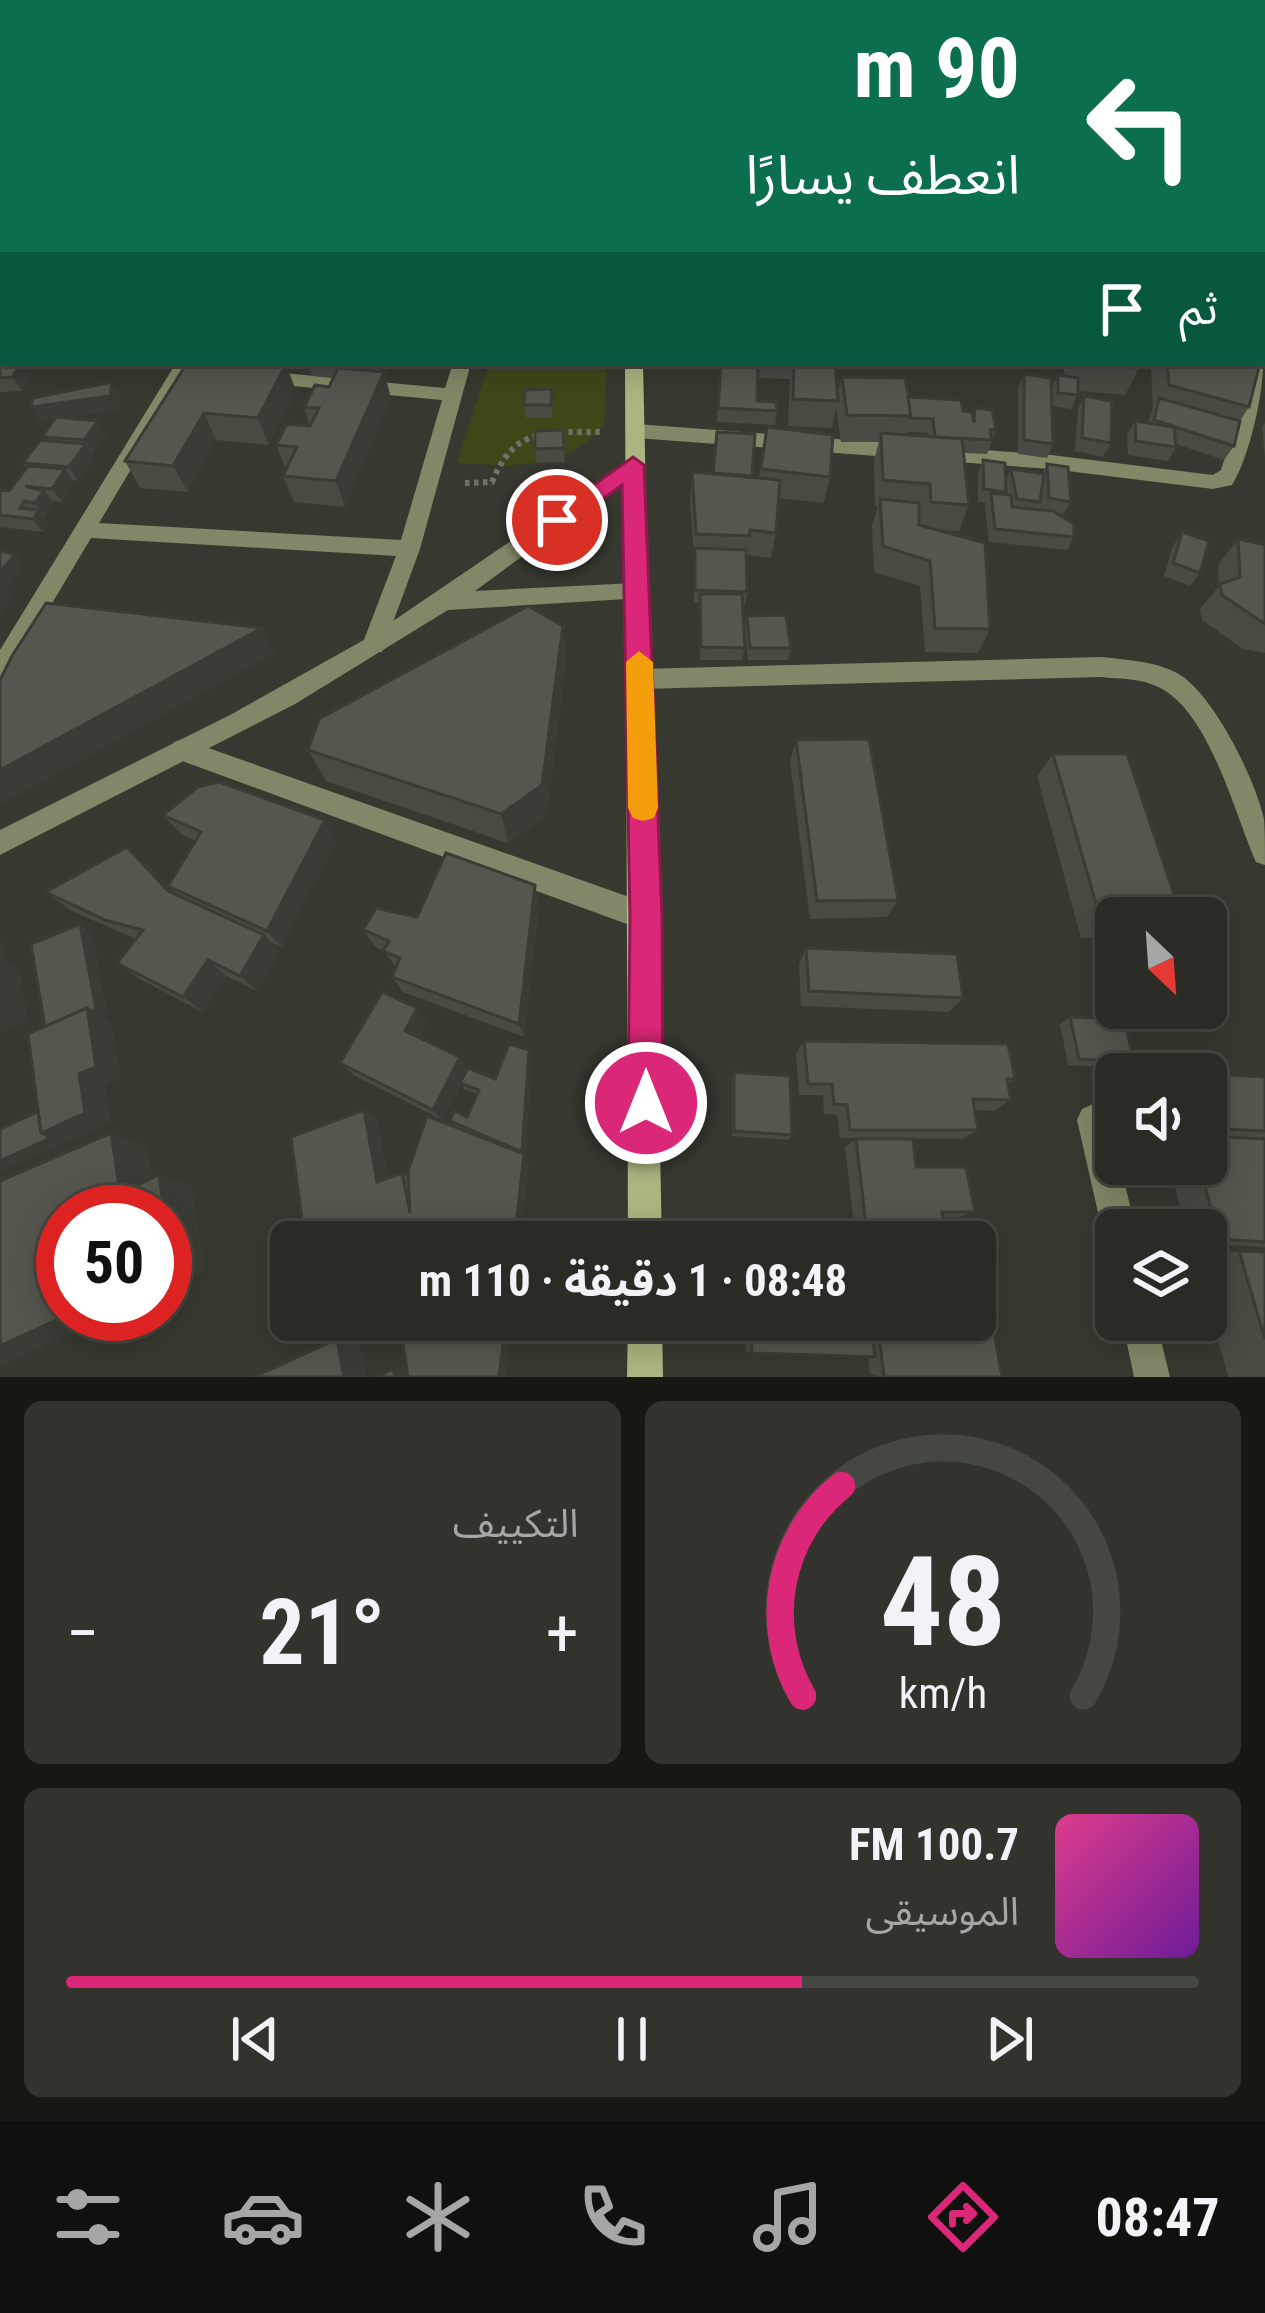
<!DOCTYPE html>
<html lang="ar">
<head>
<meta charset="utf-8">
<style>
	body { margin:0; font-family:"Roboto Condensed","Noto Sans Arabic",sans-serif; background:#31332c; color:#f1f3f6; direction:rtl; height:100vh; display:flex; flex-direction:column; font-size:45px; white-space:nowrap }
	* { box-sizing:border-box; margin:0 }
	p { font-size:39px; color:#a5a7a6 }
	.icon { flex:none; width:66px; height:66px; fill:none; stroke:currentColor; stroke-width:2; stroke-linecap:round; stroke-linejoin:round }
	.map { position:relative; height:1377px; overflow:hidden; direction:ltr }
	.side { display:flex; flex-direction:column; gap:24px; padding:24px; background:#171814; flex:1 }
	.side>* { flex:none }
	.guide { position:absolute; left:0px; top:0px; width:1266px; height:366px; box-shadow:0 6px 30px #0003,0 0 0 3px #454741; direction:rtl; background:#0b6e4f; color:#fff; overflow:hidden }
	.needle { width:78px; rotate:155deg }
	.controls { position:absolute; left:1095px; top:897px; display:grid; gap:24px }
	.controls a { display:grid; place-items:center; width:132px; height:132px; border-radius:18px; background:#292b24; box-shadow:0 6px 30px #0003,0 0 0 3px #454741; font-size:60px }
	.speed { position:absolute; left:36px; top:1185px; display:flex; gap:24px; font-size:60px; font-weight:700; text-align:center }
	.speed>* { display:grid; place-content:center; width:156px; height:156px; border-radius:50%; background:#292b24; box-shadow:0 6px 30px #0003,0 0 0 3px #454741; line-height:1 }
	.speed .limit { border:18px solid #d22; background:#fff; color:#111 }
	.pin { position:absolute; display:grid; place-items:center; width:102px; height:102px; color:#fff; margin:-51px; border:6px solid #fff; border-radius:50%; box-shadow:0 3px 12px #0007 }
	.me { position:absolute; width:132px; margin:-66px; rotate:0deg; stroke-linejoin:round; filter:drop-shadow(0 0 9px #0008) }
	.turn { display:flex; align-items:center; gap:42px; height:252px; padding:0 48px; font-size:54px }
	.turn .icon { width:156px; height:156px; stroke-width:2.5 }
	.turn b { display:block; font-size:84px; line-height:102px }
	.then { display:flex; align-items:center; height:114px; padding:0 48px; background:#0003; gap:24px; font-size:45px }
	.big { font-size:90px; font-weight:700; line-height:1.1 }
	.side .card { flex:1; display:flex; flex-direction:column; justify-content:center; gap:18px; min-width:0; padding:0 42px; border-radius:18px; background:#31332c }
	.side .dial { align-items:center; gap:0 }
	.dial svg { height:312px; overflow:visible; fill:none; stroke:#454741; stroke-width:7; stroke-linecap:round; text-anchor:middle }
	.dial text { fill:#f1f3f6; stroke:none }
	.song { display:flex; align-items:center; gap:36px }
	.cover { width:144px; height:144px; border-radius:18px; background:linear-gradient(135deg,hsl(330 70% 55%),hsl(280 70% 35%)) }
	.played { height:12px; border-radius:6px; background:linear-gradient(90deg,#db2777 65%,#454741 65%) }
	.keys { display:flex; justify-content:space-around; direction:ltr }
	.heat { display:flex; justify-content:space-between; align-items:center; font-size:66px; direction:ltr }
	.side .tiles { flex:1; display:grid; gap:24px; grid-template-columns:1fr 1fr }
	.card:last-child { grid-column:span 2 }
	.trip { position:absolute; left:270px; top:1221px; width:726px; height:120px; border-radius:18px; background:#292b24; box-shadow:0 6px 30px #0003,0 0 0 3px #454741; font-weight:700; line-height:120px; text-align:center; direction:rtl }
	.dock { display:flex; height:192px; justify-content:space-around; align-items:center; background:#10110e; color:#a5a7a6 }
	.dock .icon { width:84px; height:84px }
	.dock .selected { color:#db2777 }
	.dock b { font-size:54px; color:#f1f3f6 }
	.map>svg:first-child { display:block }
</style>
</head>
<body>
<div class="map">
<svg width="1265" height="1377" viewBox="0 0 1265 1377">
	<rect width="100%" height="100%" fill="#373930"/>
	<path fill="#414619" d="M489,363h118l-3,62c-42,47 -89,41 -147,38z"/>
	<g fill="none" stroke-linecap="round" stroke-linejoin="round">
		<path stroke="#6f7169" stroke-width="6" stroke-dasharray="4.5 4.5" stroke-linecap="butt" d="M465,483l27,-1c24,-58 57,-49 112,-50"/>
		<g fill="#828867" fill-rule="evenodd">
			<path d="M309,0h71l3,3h-70z"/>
			<path d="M1263,357c2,30 -13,100 -31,128l-19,4 -162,-20 -415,-31 -10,-7 10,-7 415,31 162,20 8,-5 33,-107h9z"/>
			<path d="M176,363h18l-95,160 302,17 41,-140 -181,-17 -9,-6 9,-6 184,17 8,-25h18l-51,186 -38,103h-16l-4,-7 34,-89 -305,-18 -83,139 -8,3v-30z"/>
			<path d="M1101,657c26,3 58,4 81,19 34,24 73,103 82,143 1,14 1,32 1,46l-9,-3c-22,-49 -47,-154 -100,-176 -17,-8 -37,-7 -55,-9l-461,12 -8,-3 -4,-7 4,-7 8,-3z"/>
			<path d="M183,739l463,164 10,4 4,10 -4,10 -10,4 -472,-173 -4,-8 4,-8z"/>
			<path d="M1093,1104l11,5 12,41v14h4l16,66h-20v15l-9,-3 -5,-12 -25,-110 5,-11z"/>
			<path d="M1122,1320h34l14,57h-36z"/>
		</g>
		<path fill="#828867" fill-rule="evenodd" d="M633,458l7,2v10l-165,121 160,-8 11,9 -3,6 -195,12 -153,94 -295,151v-25l230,-115 141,-79z"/>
		<g fill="#acb580" fill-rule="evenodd">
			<path d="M623,0h12l1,3h-12z"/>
			<path d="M625,363h18l19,879h-34z"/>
			<path d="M628,1320h34l1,57h-36z"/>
		</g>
	</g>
	<g fill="#494a42" fill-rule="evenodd">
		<path d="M1080,0h80v1l-1,2h-80z"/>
		<path d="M1169,0h76l-1,3h-76z"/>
		<path d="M1262,0h3v72l-2,-4z"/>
		<path d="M1264,79h1v107h-2z"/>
		<path d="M1265,197v157l-2,6v-162z"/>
		<path d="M0,261l3,1v101h32l-13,28 -22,1z"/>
		<path d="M187,363l109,28 -27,54 -53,-5 -28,52 -48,-4 -15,-27z"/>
		<path d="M308,363h82l-5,12 6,24 -46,108 -51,-5 -11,-26 3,-6 -10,-25 34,-19 -6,-19 25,-20 5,-9 -22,-2z"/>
		<path d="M720,363h115l2,32 5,-18 131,37 2,-6 21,22 -9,24 -23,-1 5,52 -10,26 -22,-1 53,99 -12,24 -53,-1 -5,-66 -46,-14 -2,-47 6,-19h-3l-1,-46 5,-18h-38l-5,-34 -4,20 -44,-2 2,-47 -33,-1v23l20,10 -2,14 -58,-3zM907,432l21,1 1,4 -23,-2z"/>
		<path d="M847,363h38l-2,4h-36z"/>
		<path d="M1062,363h76l1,5 -14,27 -47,-4 -6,18 -20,-3 -1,-17 7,-14 7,1z"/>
		<path d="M1155,363h106l-12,44 -9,14 -6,25 -10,14 -48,-16v3l-8,14 -40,-6 -1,-20 8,-14 13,2 5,-15 -2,-39z"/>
		<path d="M1024,374l29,70 -6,14 -29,-4v-66z"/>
		<path d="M112,382l8,14 -2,14 -56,8 36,3 8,14 -14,19 2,4 -16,23 -6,-1 2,3 -12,19 -10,-1 2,3 -9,12h-2l5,7 -5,9 -43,-5v-37l9,1 17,-23 -3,-5 21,-23 -2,-3 12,-18 -14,2 -9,-14z"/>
		<path d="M552,389v29h-26l-2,-13z"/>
		<path d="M1084,396l27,47 -8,14 -28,-6 3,-42z"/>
		<path d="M1265,423v35l-3,-31z"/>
		<path d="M767,427l63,50 -6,26 -46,-5 -2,35 -5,25 -24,-3v37l-2,13h-2l2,43 -3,12h-42l-1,-57h-5v-45l-4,-60 2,-26 67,6z"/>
		<path d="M563,430l2,32 -29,1 -1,-14z"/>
		<path d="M983,460l22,22 6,-13 31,5 5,-10 24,38 -8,13 -4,-1 15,23 -7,13 -78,-8 -4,-35 1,-4 -8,-1v-28z"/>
		<path d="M1182,532l18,41 -10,13 -26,-10 9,-30z"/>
		<path d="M1238,539l27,6v108l-22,-4 -41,-29 -2,-11 19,-23 -1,-21z"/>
		<path d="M747,616l44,32 -3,12h-40l-3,-32z"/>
		<path d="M563,626l3,34 -19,155 -39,28 -182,-62 -18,-31z"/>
		<path d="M796,740l102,160 -11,17 -77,2 -20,-158z"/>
		<path d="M1053,754l63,164v20h-35l-44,-162z"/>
		<path d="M163,815l174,25 -55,107 -12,-5 10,10 -23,39 -30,-15 -24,36 -63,-33 -23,-16 19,-24 -66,-29 -24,-18 102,-26 25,27 6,3 -11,-10 28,-45 -14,-6z"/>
		<path d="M535,885l4,18 -15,134 -121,-45 -11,-15 4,-9 -12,-17 -9,-4 -12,-17z"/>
		<path d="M806,948l157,50 -14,14 -148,-6 -2,-42z"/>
		<path d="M1070,1017l64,45 -12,6 -54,-3 -8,-41z"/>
		<path d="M427,1022l-8,15 48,32 28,10 34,-29 3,7 -7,99 4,6 -224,80 59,-132 13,10 11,58 14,-5 6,3 79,-36 -32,-14 -5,-5 17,-4 10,-23 -13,-5 -3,-5 -19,36 -88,-45 -14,-12z"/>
		<path d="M804,1041l211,38 -7,5 3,16 -17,11 -19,-1 3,20 -16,9 -122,-1 -3,-23 -13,-1 -1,-19h-24l-3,-41z"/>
		<path d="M734,1072l58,63 -4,5 -56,-4v-58z"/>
		<path d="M1206,1074l59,3v170l-59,-3v-14h-20l-17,-66h37z"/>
		<path d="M856,1139l60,28 59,45 -17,5h-15l4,25h-91l-11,-95z"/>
		<path d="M1239,1251l26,1v125h-37l-22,-82v-40z"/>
		<path d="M745,1320h230l27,57h-122l-10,-3 -2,-17 -116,-4 -6,-2z"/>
	</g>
	<g fill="#3c3c36">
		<path d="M0,182h3v30l-3,1z"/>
		<path d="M20,363h15l-13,28 -9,-14z"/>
		<path d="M377,363h13l-5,12 6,24 -46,108 -9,-26 45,-103z"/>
		<path d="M286,364l10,27 -27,54 -11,-27z"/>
		<path d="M112,382l8,14 -2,14 -78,11 -9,-14z"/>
		<path d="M204,413l12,27 -28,52 -15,-26z"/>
		<path d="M98,421l8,14 -13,19 -9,-14z"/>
		<path d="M86,444l8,14 -16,23 -9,-14z"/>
		<path d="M65,469l9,14 -12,19 -10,-13z"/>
		<path d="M44,491l10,13 -9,12 -10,-13z"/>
		<path d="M39,510l9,13 -5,9 -10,-13z"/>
		<path d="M15,554l10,13 -18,23 6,7 -13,19v-44z"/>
		<path d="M563,626l3,34 -19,155 -39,28 -7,-29z"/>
		<path d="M262,628l13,25 -273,151 -2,-1v-33z"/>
		<path d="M325,820l12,20 -55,107 -15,-16z"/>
		<path d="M127,847l21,19 40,43 -20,-18z"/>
		<path d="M535,885l4,18 -15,134 -5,-13z"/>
		<path d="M80,924l12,8 16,84 -4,2 7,4 10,56 -16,7 6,37 -42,20 -6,-2v4l-63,28v-11l41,-28 38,-59 10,-50z"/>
		<path d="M264,935l16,17 -23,39 -17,-15z"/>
		<path d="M0,942l5,3 3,17 12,7 8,52 -28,12z"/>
		<path d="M208,960l19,16 -24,36 -20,-15z"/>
		<path d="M417,1008l10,14 -11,22 -11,-13z"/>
		<path d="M529,1050l3,7 -7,99 4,6 -9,80h-6l10,-87 -2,-3z"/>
		<path d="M460,1057l8,12 -26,51 -9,-10z"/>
		<path d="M364,1110l13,10 13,69 -13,-7z"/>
		<path d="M111,1133l36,13 9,56 -36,-9z"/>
		<path d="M159,1175l33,10 13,85 -40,19z"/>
		<path d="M69,1314h42l-111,53v-21z"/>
		<path d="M338,1320h15l-19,8 -16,1z"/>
		<path d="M506,1320h7l-7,57h-7z"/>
		<path d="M359,1337l8,40h-23l-7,-38z"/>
		<path d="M411,1365l3,12h-19l-2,-8z"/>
	</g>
	<g fill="#55564d" stroke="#3c3c36" stroke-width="3">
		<path d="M0,0h9v3h-6v6l-3,1z"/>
		<path d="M409,0h27l35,2 -64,1z"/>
		<path d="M672,0h54l1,3h-55z"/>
		<path d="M748,0h62l1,3h-62z"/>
		<rect x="951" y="0" width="45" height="3"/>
		<path d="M1098,0h62v1l-62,1z"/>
		<path d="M1200,0h36l1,3h-35z"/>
		<path d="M0,26h3v40l-3,-17z"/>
		<path d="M2,96l1,29 -3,1v-29z"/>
		<rect x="1263" y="98" width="2" height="27"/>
		<rect x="0" y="142" width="3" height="40"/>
		<path d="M1263,143h2v27l-2,-1z"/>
		<path d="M1265,197v93h-2v-92z"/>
		<path d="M0,261l3,1v45l-3,1z"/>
		<path d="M1263,316h2v38l-2,6z"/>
		<path d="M0,340h3v23h17l-7,14 -13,1z"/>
		<path d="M187,363l99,1 -28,54 -54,-5 -31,53 -48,-5z"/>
		<path d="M721,363h37l-1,38 19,1 1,9 -59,-3z"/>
		<path d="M794,363h41l3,38 -45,-2z"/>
		<path d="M1091,363h47l1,5 -47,-4z"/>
		<path d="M1167,363h93l-11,44 -80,-22z"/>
		<path d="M338,368l46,4 -48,109 -53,-5 14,-29 -21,-2 11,-21 23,2 9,-18 -15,-1 11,-22 14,2z"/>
		<path d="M1024,374l27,4 2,66 -29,-4z"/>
		<path d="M1058,375l20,3v17l-20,-2z"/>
		<path d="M842,377l63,1 7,38 -65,-1z"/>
		<path d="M112,382l-2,14 -79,11 2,-9z"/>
		<path d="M552,389l-1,16h-27l1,-15z"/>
		<path d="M1084,396l28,5 -1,42 -29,-5z"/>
		<path d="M908,397l53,3 2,11 9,1 2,11 1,-15 17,2 4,20h-6l2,10 -57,-3 -2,-18 -22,-1z"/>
		<path d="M1159,398l81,23 -6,25 -80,-26z"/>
		<path d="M56,417l42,4 -14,19 -42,-3z"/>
		<path d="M1135,421l39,6 2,20 -40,-6z"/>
		<path d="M767,427l66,8 -3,42 -69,-8z"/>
		<path d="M563,430l1,18 -29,1v-18z"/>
		<path d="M717,432l38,2 -3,42 -39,-3z"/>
		<path d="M881,433l81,6 7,66 -38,-3 -1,-18 -47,-4z"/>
		<path d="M40,440l46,4 -17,23 -46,-4z"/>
		<path d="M983,460l22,3 1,29 -22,-3z"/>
		<path d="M1047,464l21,3 3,35 -22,-4z"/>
		<path d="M28,466l37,3 -13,20 -27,-3 19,5 -9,12 -11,-2 -4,7 19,2 -6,9 -33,-4v-25l9,1z"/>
		<path d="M1011,469l33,5 -4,28 -23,-3z"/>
		<path d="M692,472l88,8 -4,53 -26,-3 -1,6 -53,-2z"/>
		<path d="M991,493l20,2 1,12 41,4 21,13v13l-79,-8z"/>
		<path d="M880,499l39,4v22l66,18 5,86 -55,-1 -5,-67 -47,-15z"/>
		<path d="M1182,532l27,9 -9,32 -27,-10z"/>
		<path d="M1238,539l27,6v79l-43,-29 -2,-11 20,-7z"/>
		<path d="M695,548l51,2 1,42 -52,-2z"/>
		<path d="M0,551l15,3 -15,18z"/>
		<path d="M700,594h42l3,54 -44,-1z"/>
		<path d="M46,603l216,25 -262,142v-90l12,-24z"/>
		<path d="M528,606l35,20 -21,159 -41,29 -193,-64 11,-31z"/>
		<path d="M786,615l5,33h-41l-3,-32z"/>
		<path d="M869,739l29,161 -81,1 -21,-161z"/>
		<path d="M1053,754h74l55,164h-66v3h-15z"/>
		<path d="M219,782l106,38 -58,111 -99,-45 33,-54 -38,-17 35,-28z"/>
		<path d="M127,847l41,44 96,44 -24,41 -32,-16 -25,37 -66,-34 26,-33 -38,-10 -59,-28z"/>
		<path d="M446,853l89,32 -16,139 -127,-47 8,-19 -17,-7 6,-10 -26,-11 13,-22 41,9z"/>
		<path d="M80,924l16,85 -5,2 -4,-3 -42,19 -14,-83z"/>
		<path d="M806,948l151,6 6,44 -154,-7z"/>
		<path d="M382,992l35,16 -12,23 55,26 -27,53 -93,-47z"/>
		<path d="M87,1008l9,59 -17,7 6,39 -44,20 -13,-99z"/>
		<path d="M1070,1017l54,2 10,43 -55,-3z"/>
		<path d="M804,1041l204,3 7,35h-8l4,21 -38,-1 5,31h-128l-3,-25 -13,-1 -2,-20h-24z"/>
		<path d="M509,1044l20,6 -7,102 -72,-31 4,-10 13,6 12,-27 -19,-7 8,-15 27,11z"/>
		<path d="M734,1072l56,4 2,59 -58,-4z"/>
		<path d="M1206,1074l59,3v54l-59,-3z"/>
		<path d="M364,1110l13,72 25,-9 8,40 -2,-42 19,-55 97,38 -10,88h-98l-1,-7 -16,7h-94l-14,-105z"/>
		<path d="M38,1112l3,21 7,3v3l-48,22v-32z"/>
		<path d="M111,1133l9,60 39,-18 5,37h-101v102h6l-69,32v-165z"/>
		<path d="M1206,1136l59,3v103l-46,-3 -20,-75h7z"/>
		<path d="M856,1139h57l3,28h50l9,45h-33l5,30h-79z"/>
		<path d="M165,1218l7,48 -7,3z"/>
		<path d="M1239,1251l26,1v87z"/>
		<path d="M975,1302h14l13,75h-118l-7,-57h98z"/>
		<path d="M316,1320h22l-20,9z"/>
		<path d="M409,1320h97l-7,57h-91l-8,-53z"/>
		<path d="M751,1320h120l4,37 -123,-4z"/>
		<path d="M337,1339l7,38h-90z"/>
		<path d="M393,1369l2,8h-18z"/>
	</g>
	<path fill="#db2777" stroke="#8e194d" stroke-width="3" d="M633,457l11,8 18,452 1,186 -5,12 -12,6 -13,-6 -5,-12 2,-186 -8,-432 -56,41 -9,2 -12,-8z"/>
	<path fill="#f59e0b" d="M639,651l14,11 5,146 -4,10 -11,3 -10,-3 -5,-10 -2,-146z"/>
</svg>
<div class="controls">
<a><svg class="needle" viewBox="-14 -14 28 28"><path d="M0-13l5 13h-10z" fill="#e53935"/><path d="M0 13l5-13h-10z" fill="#a5a7a6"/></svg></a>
<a><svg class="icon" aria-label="sound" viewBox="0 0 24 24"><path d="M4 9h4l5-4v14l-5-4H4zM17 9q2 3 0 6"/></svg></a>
<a><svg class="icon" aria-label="layers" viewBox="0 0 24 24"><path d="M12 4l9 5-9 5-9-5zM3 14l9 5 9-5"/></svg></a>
</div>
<div class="speed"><div class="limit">50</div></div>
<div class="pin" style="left:557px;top:520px;background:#d93025"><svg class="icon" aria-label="arrive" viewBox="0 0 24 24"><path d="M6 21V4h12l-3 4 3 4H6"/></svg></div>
<svg class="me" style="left:646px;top:1103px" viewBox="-20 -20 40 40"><circle r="17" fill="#db2777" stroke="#fff" stroke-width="3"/><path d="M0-11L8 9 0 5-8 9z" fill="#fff"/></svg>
<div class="trip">08:48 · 1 دقيقة · 110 m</div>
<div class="guide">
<div class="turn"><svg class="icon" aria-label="left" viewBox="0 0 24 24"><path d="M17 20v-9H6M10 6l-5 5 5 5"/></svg><div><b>90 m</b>انعطف يسارًا</div></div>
<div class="then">ثم<svg class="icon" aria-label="arrive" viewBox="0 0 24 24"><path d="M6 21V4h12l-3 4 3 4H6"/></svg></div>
</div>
</div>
<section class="side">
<div class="tiles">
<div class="card dial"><svg viewBox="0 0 100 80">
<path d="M14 69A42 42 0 1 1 86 69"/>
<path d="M14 69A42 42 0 0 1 24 15" stroke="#db2777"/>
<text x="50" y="56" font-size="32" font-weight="700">48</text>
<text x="50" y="72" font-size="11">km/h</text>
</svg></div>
<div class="card"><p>التكييف</p>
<div class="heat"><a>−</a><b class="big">21°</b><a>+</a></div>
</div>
<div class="card">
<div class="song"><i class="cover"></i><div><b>100.7 FM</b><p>الموسيقى</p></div></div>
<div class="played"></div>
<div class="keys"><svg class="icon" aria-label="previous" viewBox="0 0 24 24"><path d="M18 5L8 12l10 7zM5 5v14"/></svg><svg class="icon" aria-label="pause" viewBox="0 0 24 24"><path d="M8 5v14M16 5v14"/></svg><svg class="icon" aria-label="next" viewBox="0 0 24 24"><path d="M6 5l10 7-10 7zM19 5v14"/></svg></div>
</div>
</div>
</section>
<nav class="dock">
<b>08:47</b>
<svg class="icon selected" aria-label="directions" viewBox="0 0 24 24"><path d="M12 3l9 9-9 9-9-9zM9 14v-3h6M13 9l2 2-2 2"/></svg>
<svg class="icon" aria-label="music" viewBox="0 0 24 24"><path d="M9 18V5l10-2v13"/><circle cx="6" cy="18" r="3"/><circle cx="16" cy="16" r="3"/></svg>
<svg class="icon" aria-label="phone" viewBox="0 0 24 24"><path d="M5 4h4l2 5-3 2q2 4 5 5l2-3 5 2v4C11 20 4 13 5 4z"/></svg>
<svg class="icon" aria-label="climate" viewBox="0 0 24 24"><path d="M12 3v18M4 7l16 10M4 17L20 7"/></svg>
<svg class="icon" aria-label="car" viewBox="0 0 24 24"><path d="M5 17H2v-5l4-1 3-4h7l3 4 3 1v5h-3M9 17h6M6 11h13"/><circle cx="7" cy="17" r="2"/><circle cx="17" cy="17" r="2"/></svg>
<svg class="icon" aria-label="filters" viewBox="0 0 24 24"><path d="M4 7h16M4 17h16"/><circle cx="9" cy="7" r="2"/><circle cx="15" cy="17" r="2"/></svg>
</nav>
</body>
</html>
